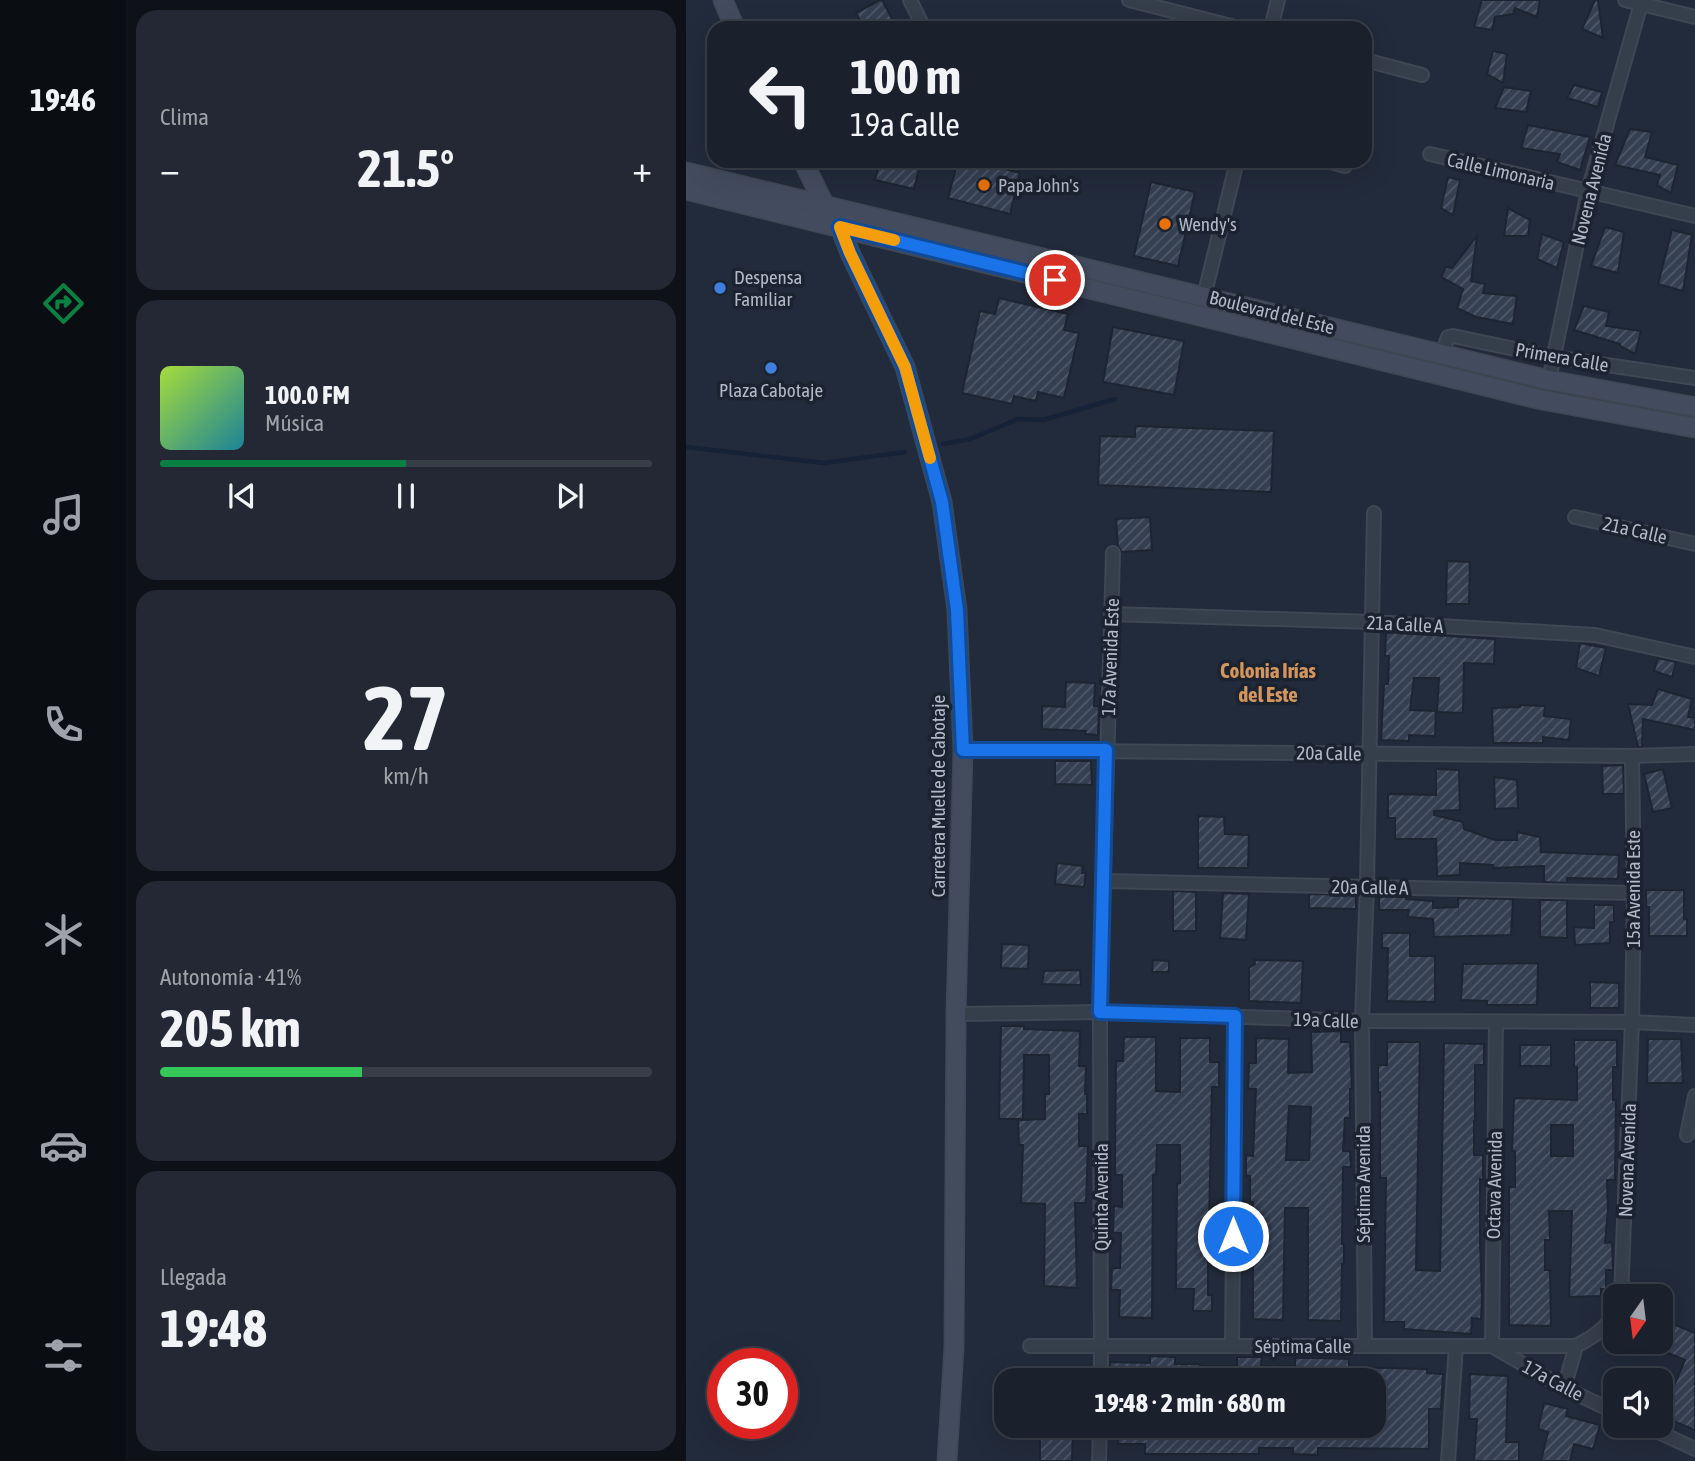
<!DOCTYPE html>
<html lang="es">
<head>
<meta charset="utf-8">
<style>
	body { margin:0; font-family:"Asap Condensed",sans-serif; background:#232834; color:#f1f3f6; height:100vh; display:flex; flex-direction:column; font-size:26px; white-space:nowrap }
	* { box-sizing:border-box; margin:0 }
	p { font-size:23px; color:#9fa3a9 }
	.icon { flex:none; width:38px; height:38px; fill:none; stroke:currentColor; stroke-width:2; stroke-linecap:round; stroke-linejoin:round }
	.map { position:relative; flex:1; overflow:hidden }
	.sheet { display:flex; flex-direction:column; gap:10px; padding:10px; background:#0e1218; width:560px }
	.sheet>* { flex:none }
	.top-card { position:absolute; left:21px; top:21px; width:665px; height:147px; border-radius:21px; box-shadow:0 7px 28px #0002,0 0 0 2px #383e48; background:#1a202c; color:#f1f3f6; overflow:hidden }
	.needle { width:46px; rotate:194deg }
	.controls { position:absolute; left:917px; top:1284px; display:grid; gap:14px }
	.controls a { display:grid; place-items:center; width:70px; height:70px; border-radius:14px; background:#1a202c; box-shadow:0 7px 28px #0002,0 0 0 2px #383e48; font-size:35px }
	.speed { position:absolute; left:21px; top:1348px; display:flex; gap:14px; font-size:35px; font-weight:700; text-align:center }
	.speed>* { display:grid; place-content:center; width:91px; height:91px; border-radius:50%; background:#1a202c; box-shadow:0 7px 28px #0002,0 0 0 2px #383e48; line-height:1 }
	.speed .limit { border:10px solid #d22; background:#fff; color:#111 }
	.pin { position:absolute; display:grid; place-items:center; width:60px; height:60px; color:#fff; margin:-30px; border:4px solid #fff; border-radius:50%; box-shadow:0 2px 7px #0007 }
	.me { position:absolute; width:77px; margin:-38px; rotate:0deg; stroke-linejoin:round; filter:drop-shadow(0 0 5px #0008) }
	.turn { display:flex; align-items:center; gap:24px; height:147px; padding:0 28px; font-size:32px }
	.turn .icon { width:91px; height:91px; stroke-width:2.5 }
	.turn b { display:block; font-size:49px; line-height:60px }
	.big { font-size:52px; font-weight:700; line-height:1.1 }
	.sheet .card { flex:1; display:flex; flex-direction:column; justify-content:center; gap:10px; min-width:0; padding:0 24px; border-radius:21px; background:#232834 }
	.sheet .dial { align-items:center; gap:0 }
	.dial b { font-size:91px; line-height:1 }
	.song { display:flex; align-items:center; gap:21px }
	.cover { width:84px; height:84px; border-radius:10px; background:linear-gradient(135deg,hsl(80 70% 55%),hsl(190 70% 35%)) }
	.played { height:7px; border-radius:4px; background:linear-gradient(90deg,#0b8043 50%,#383e48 50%) }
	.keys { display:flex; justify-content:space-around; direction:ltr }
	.heat { display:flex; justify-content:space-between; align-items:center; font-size:38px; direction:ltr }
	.charge { height:10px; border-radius:5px; background:linear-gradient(90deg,#34c759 41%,#383e48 0) }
	.trip { position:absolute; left:308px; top:1368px; width:392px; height:70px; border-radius:21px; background:#1a202c; box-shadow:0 7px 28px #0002,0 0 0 2px #383e48; font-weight:700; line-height:70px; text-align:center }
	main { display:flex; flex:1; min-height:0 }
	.tab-bar { display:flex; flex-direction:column; width:126px; justify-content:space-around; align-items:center; background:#0a0d12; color:#9fa3a9 }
	.tab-bar .icon { width:49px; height:49px }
	.tab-bar .selected { color:#0b8043 }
	.tab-bar b { font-size:32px; color:#f1f3f6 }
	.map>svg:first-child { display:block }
</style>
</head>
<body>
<main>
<nav class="tab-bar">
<b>19:46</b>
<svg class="icon selected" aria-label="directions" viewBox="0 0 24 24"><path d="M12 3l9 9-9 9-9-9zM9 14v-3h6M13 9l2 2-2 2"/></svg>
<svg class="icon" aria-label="music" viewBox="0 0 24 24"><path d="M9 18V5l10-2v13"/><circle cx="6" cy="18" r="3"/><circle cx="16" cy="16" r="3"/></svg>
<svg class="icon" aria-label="phone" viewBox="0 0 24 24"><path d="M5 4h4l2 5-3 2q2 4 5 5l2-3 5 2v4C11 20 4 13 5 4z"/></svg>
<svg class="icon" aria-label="climate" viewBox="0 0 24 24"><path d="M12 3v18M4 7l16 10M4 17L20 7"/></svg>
<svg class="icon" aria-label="car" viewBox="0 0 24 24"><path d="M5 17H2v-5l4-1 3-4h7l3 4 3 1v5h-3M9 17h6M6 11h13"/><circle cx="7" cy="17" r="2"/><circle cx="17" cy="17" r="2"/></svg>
<svg class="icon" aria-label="filters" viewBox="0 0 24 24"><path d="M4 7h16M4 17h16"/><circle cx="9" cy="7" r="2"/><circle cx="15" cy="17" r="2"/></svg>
</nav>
<section class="sheet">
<div class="card"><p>Clima</p>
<div class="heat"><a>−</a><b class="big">21.5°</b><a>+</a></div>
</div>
<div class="card">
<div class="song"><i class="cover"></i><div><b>100.0 FM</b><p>Música</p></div></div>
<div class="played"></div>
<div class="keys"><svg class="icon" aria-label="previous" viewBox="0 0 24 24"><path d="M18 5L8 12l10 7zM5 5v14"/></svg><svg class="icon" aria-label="pause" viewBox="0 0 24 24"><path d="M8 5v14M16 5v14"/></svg><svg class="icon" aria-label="next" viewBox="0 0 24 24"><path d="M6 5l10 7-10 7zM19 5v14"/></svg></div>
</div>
<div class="card dial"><b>27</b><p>km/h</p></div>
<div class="card"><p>Autonomía · 41%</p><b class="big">205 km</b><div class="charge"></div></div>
<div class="card"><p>Llegada</p><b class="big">19:48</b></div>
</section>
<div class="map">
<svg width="1009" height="1461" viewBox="0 0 1009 1461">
	<defs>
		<pattern id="building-hatch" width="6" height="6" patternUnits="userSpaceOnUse" patternTransform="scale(1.75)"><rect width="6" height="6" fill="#343f52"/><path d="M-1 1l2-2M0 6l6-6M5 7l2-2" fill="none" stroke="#4f5969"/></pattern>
	</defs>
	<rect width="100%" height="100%" fill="#222b3b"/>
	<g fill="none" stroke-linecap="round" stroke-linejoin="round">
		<g stroke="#152238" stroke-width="4.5">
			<path d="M257,444l27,-5 48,-20 25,1 72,-21"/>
			<path d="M0,447l138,16 81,-11"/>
		</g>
	</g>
	<g fill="url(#building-hatch)" stroke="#1d2532" stroke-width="2" fill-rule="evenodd">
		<path d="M194,0h2l15,28h-33l-8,-15z"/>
		<path d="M796,0h58l-3,17 -22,-9 -2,6 -18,3 -3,13 -18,-3z"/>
		<path d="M909,0h3l5,38 -21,-9z"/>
		<path d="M807,51l14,3 -4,29 -16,-9z"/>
		<path d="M888,85l28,7 -4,15 -31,-9z"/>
		<path d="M818,87l27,4 -5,21 -31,-4z"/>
		<path d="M842,125l62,12 -10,33 -23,-8 3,-8 -39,-6z"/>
		<path d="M944,129l22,3 -7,25 33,8 -7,28 -14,-8 3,-10 -45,-10z"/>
		<path d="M194,161h41l-7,28 -39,-9z"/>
		<path d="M272,161h15l47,12 -10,41 -62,-16z"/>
		<path d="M762,177l12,3 -7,35 -12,-7z"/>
		<path d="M465,182l44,10 -17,74 -44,-10z"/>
		<path d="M822,208l22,12 -2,16h-24z"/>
		<path d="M919,227l19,5 -6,41 -27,-7z"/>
		<path d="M986,230l20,5 -9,56 -25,-7z"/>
		<path d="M856,234l22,8 -7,26 -20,-9z"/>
		<path d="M791,236l-6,45 14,3 -2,9 34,3 -4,28 -37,-7 -19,-9 6,-19 -22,-12 5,-10 6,1z"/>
		<path d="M313,298l69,16 -4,16 15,3 -15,65 -26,-6 -2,9 -22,-5 -2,8 -50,-11 18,-82 15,3z"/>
		<path d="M898,306l25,6 -3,14 35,5 -6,23 -15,-8v-2l-46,-14z"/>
		<path d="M427,327l71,14 -10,54 -71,-13z"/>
		<path d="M449,426l139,5 -3,61 -173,-7 2,-49 35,1z"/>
		<path d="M464,517l2,33 -30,2 -4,-6 -2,-27z"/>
		<path d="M761,561l23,1 -1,42h-23z"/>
		<path d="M700,632l109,7 -1,25 -30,-1 -1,50 -26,-1 2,-34h-25l-4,32 26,1 -1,25 -26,-1v6l-28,-1 3,-56h4l1,-28h-4z"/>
		<path d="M894,643l26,5 -7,28 -23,-8z"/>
		<path d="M972,658l18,4 -4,15 -18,-6z"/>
		<path d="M380,682l29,1 -1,23h5l-1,29 -13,-1 1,-3 -44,-2v-23l23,1z"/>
		<path d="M972,689l34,10 -4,18 7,1v12l-52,-11 -1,28h-4l-10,-43 24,1z"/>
		<path d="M834,705l25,1 -1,10 27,3 -2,21 -26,-3v6h-50l-1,-35 28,-1z"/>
		<path d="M369,761h36l1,24 -37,-1z"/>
		<path d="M937,765l1,29h-21l-1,-28z"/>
		<path d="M750,769l23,1 1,40 -26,1v4l29,7 1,7 31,11h22v-8l23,5 1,15 78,3 -1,24 -51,-1v5l-23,-1v-16l-51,2v-3l-33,-2v12l-23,1 -1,-37h-41v-21h-7v-24l48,1z"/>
		<path d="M977,769l9,39 -19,4 -9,-38z"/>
		<path d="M808,777l23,3 1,28 -23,1z"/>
		<path d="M512,816l26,1 1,17 24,1 -1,33h-50z"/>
		<path d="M371,863l26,3 -1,7h4l-2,14 -29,-3z"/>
		<path d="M960,890h38v29h3v17h-38v-29h-3z"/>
		<path d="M487,891l23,1v39h-23z"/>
		<path d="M537,893l26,1 -3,46 -26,-2z"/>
		<path d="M623,894l47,1v14l-47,-1z"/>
		<path d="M693,896l27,1v2l27,2v7l25,-1v-9l55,1 -2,36 -77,2 -1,-18 -25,-2 1,-7h-30z"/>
		<path d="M854,900h27v38l-27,-1z"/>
		<path d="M908,905h20v17h-4v21l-35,2 -1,-18 20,1z"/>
		<path d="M696,933h28v23h25v46l-48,-1 1,-53h-6z"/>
		<path d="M316,944l27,1 -1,24 -27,-1z"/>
		<path d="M467,960l16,1v11h-17z"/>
		<path d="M568,960l49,1 -2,42 -52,-2v-33l6,-4z"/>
		<path d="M852,963l-1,42h-50v-4l-26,-1 2,-36z"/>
		<path d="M394,970l1,15 -39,-1 2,-13z"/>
		<path d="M904,982l29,1v25h-29z"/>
		<path d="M315,1026h23v3l56,2 -1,35h7l-1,28h2v20h-8v32h9l-2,57h-11l2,85 -33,-2 1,-82 -24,-1 2,-58h-4l-1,-25 27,-1v-25h4v-39h-25l-1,64h-24z"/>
		<path d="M655,1031v11h9l2,47h-2v29h-5l-2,33h7l1,16h-8l-1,77h2v20h-2l-1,57 -33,-1v-112h-23l-2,112 -30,-1v-117h-3v-26h-4v-21l7,1 3,-67h-8l1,-26h7v-25l33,1 -1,34 24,-1 -1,-40zM603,1106l22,1 -2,53h-23z"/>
		<path d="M438,1037h32v54l24,1v-54h30v24h9v25h-7l-4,183v25h4v16h-19l1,-22h-18l1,-106h3v-38h-23l-1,30h-3l-1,143 -33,-1 1,-27h-9l1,-22h8l1,-35h-8l1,-27 8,1v-32h-7v-27l1,-87h7z"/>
		<path d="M962,1039h33l2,44h-36z"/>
		<path d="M888,1040h43v27h-4v33h3l-1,80h-8l1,30 -3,33 7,-1 1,28h-7v19h-5v7l-32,1 3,-86h-23l1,29h-5v30h5l1,56 -42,-1v-138h6v-36h-3l2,-53 63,2v-33h-3zM865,1125h22v31h-22z"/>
		<path d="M701,1042h33l-4,228 24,1 4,-228 40,1v21h-9v56h-1v34h9v25l-3,-1v62l2,58 -1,20 -9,-1 -1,16 -67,-5v-7h-20l2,-144h-6v-86h-2v-27h9z"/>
		<rect x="834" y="1045" width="31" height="21"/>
		<path d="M975,1319l34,14v97l-34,-14 24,-56 -24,-10z"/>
		<path d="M464,1356l25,1v7h25v2h37v-9h25l-1,9h34v-8h24l30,1v8l78,2v4l16,1 -2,35h-12v40l-111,-1v7l-25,-1v-6h-34v6h-114v-10h-27l1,-18h262v-45h-271v-19l40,1z"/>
		<path d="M784,1374l38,2 -2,66h13v19h-45l3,-42h-8z"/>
		<path d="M858,1403l24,6 -2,7 34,9 -7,24 -19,-5 -4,17h-29l7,-29 -10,-3z"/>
		<path d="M354,1426h33l-1,35h-32z"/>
	</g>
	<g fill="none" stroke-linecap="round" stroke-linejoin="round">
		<defs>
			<g id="street">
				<path d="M224,0l14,28"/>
				<path d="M443,0l110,28"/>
				<path d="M939,0l70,17"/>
				<path d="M585,28l7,-28"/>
				<path d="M679,60l57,15"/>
				<path d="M744,154l265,62"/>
				<path d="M641,161l18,5"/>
				<path d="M518,297l33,-136"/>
				<path d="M756,354l6,-17 5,-1 100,21 142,21"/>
				<path d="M863,380l39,-189 54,-191"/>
				<path d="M889,517l120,27"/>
				<path d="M427,614l258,8 224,13 100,22"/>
				<path d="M277,750l669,6 63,-2"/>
				<path d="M419,881l529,12"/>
				<path d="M270,1014l144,-2 262,9 270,1 63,3"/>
				<path d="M810,1023l-4,323 72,42 51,24"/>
				<path d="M1001,1135l8,-39"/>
				<path d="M935,1297l11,-275 2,-129 -2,-137"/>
				<path d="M344,1346h546"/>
				<path d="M546,1346l3,-330"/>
				<path d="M679,1346l-3,-325 5,-135 7,-373"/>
				<path d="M415,1381l-1,-369 13,-459"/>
				<path d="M878,1388l12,-42c17,-9 30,-17 39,-34"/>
				<path d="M960,1426l49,23"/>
				<path d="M413,1461l1,-35"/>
				<path d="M762,1461l8,-115"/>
			</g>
			<g id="secondary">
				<path d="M37,0l12,28"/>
				<path d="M117,161l22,45 15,21 10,26 55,114 37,135 15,108 6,140 -7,264 -2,334 -7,113"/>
				<path d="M0,172l863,208 146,27"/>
				<path d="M0,190l856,210 153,28"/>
			</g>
		</defs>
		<use href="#street" stroke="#3f4754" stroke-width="16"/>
		<use href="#secondary" stroke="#3f4754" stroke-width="21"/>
		<use href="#street" stroke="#353e4b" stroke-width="12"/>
		<use href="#secondary" stroke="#434c5e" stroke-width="18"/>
	</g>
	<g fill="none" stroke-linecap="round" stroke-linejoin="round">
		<defs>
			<path id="route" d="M369,280l-215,-53 10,26 55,114 37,135 15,108 6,140h143l-6,262 135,4 -2,220"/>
		</defs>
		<use href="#route" stroke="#114b97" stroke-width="18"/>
		<use href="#route" stroke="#1a73e8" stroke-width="12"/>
		<path stroke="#f59e0b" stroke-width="12" d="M208,240l-54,-13 10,26 55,114 25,91"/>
	</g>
	<g fill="#e8710a" stroke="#1b2330" stroke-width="2.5">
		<circle cx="298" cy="185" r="7"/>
		<circle cx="479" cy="224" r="7"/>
	</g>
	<g fill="#3f7fe0" stroke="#1b2330" stroke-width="2.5">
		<circle cx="34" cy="288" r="7"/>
		<circle cx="85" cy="368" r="7"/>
	</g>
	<g text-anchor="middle" stroke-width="7" stroke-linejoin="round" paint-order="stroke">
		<g font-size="19" fill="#b1b8c7" stroke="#1b2330">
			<text transform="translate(815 171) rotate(13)" y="7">Calle Limonaria</text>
			<text transform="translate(905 189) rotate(-76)" y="7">Novena Avenida</text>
			<text transform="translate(586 312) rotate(14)" y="7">Boulevard del Este</text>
			<text transform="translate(876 357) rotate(10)" y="7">Primera Calle</text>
			<text transform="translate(949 530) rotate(13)" y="7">21a Calle</text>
			<text transform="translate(719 624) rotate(3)" y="7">21a Calle A</text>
			<text transform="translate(424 657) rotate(-88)" y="7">17a Avenida Este</text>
			<text transform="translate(643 753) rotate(1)" y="7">20a Calle</text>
			<text transform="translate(252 796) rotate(-90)" y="7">Carretera Muelle de Cabotaje</text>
			<text transform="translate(684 887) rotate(1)" y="7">20a Calle A</text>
			<text transform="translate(947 889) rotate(-90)" y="7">15a Avenida Este</text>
			<text transform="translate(640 1020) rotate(2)" y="7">19a Calle</text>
			<text transform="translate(941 1160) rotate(-88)" y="7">Novena Avenida</text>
			<text transform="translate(677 1184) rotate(-90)" y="7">Séptima Avenida</text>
			<text transform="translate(808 1185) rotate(-89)" y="7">Octava Avenida</text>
			<text transform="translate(415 1197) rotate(-90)" y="7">Quinta Avenida</text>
			<text x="617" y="1353">Séptima Calle</text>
			<text transform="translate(867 1380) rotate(28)" y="7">17a Calle</text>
		</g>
		<g font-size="19" fill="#b1b8c7" stroke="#1b2330" text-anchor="start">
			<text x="312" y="192">Papa John's</text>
			<text x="493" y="231">Wendy's</text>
			<text x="48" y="284">Despensa<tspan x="48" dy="22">Familiar</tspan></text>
			<text x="85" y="397" text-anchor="middle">Plaza Cabotaje</text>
		</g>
		<g font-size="21" font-weight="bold" fill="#d5965d" stroke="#1b2330">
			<text x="582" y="678">Colonia Irías<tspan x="582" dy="24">del Este</tspan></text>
		</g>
	</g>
</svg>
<div class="controls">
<a><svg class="needle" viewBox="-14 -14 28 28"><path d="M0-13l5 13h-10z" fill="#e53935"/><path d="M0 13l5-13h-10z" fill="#9fa3a9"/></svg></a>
<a><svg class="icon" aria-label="sound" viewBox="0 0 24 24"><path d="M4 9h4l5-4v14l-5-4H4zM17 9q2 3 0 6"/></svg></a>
</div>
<div class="speed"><div class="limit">30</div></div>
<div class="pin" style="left:369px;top:280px;background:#d93025"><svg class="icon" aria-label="arrive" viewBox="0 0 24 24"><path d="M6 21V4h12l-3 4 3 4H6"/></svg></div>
<svg class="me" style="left:547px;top:1236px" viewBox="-20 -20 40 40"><circle r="17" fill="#1a73e8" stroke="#fff" stroke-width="3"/><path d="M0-11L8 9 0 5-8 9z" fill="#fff"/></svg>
<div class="trip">19:48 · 2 min · 680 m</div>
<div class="top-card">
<div class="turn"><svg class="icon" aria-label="left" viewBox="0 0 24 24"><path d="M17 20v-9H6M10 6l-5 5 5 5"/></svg><div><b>100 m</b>19a Calle</div></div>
</div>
</div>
</main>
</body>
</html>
